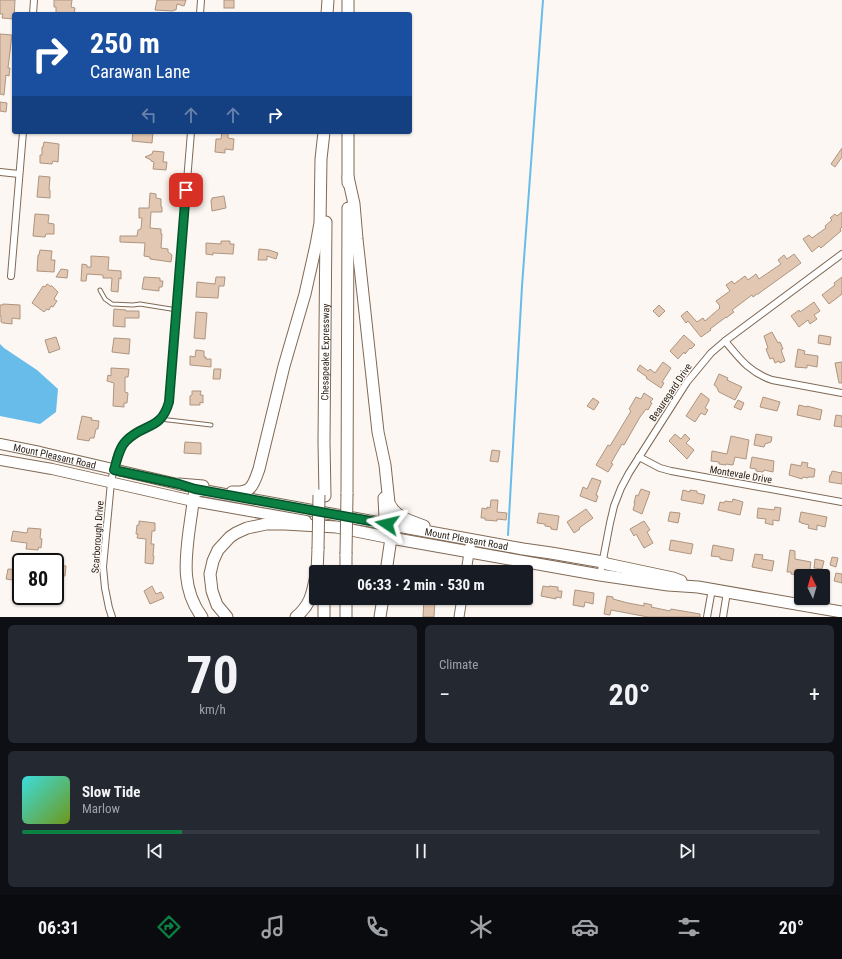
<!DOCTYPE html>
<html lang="en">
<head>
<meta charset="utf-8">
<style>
	body { margin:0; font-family:"Roboto Condensed",sans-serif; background:#242831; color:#f1f3f6; height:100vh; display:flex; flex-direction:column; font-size:15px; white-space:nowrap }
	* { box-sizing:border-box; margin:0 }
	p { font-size:13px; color:#9ea1a6 }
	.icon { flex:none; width:22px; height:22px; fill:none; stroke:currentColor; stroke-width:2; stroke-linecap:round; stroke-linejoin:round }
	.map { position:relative; height:617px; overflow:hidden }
	.drawer { display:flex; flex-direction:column; gap:8px; padding:8px; background:#0d0f14; flex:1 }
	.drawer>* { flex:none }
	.hud { position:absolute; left:12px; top:12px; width:400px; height:122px; border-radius:4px; box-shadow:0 1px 3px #0004; background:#1a4fa0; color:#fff; overflow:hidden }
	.needle { width:26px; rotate:355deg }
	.controls { position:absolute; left:794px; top:569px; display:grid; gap:8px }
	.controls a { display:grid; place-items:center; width:36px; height:36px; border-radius:4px; background:#171b24; box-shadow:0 1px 3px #0004; font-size:20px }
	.speed { position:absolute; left:12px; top:553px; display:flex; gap:8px; font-size:20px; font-weight:700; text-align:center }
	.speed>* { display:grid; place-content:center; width:52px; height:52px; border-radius:50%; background:#171b24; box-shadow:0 1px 3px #0004; line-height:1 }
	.speed .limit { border:2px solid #111; border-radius:6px; background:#fff; color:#111 }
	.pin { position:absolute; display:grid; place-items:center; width:34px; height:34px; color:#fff; margin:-17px; border-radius:8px; box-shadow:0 2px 6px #0006 }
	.me { position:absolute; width:44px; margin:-22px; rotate:280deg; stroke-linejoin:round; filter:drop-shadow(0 0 3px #0008) }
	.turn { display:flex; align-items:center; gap:14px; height:84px; padding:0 12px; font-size:18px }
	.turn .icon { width:52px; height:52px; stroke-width:2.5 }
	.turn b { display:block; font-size:28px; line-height:34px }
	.lanes { display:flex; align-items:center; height:38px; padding:0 12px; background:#0003; justify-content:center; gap:20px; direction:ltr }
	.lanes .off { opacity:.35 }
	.big { font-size:30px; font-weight:700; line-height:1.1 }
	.drawer .widget { flex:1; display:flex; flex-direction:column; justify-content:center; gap:6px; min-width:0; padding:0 14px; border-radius:6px; background:#242831 }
	.drawer .dial { align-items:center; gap:0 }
	.dial b { font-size:52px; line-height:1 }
	.song { display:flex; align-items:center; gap:12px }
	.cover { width:48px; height:48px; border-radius:6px; background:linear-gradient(135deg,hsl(180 70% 55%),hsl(80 70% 35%)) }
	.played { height:4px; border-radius:2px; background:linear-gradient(90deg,#0b8043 20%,#363941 20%) }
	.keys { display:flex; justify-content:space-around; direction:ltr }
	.heat { display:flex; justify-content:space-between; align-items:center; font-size:22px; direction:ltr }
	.drawer .tiles { flex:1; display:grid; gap:8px; grid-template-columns:1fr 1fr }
	.widget:last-child { grid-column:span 2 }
	.trip { position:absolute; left:309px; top:565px; width:224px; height:40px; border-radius:4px; background:#171b24; box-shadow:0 1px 3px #0004; font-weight:700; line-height:40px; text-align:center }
	.dock { display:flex; height:64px; justify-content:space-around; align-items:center; background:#090b0e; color:#9ea1a6 }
	.dock .icon { width:28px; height:28px }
	.dock .active { color:#0b8043 }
	.dock b { font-size:18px; color:#f1f3f6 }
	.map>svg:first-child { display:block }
</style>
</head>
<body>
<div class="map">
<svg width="842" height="617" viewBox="0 0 842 617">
	<rect width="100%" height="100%" fill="#fcf7f2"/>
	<path fill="#67bcea" d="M0,344l4,4 33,22 21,19 -2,23 -16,12 -40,-8z"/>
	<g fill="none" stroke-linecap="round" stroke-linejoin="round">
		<path stroke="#67bcea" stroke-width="2" d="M508,535l14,-249 21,-286"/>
	</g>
	<g fill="#e2c7b2" stroke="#ae9580">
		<path d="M0,0h15l-1,19 -12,-1 1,-4h-3z"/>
		<path d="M54,0h18l-1,7 4,1 -1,6h-18v-7h-2z"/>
		<path d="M157,0h29l-2,6 -7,-2 -1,6h-2l-1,1 -18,-1z"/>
		<rect x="224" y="0" width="10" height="8"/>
		<path d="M0,34l12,1 -4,33h2l-1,8 -3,-1 -2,20 -4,-1z"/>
		<path d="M0,102l7,1 -1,9 -6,-1z"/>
		<path d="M133,132h20l-1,11 -20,-2z"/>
		<path d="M222,132l6,1v5l6,1 -1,11 -8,-1v4l-10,-1 1,-13h5z"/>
		<path d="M44,142l15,2 -1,18 -5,-1 -1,3 -12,-1v-8h2v-8h1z"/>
		<path d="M842,148v9l-7,10 -4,-3z"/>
		<path d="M153,151l11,1 -1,10h4l-1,8 -13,-1 1,-7 -3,-1v-1l-6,-3 7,-3z"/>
		<path d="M39,176l11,1 -1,13h1v8l-13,-1z"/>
		<path d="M150,193l6,1v4l5,1v8h1v5h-11l-1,16 11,1v5h1l-1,14 7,1v3l4,3 -1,7 -21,-3v-2l-6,-1 1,-13 -25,-1v-6h17l1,-6 3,-1 1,-11h-3v-10h10z"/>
		<path d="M224,196l2,12 -14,3 -1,-11h1v-2z"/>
		<path d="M842,212v15l-2,2 1,2 -20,17 -2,-2 -7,6 -9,-13 6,-4 3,3 14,-10 -1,-2 7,-6 -2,-2 5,-4 2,2z"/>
		<path d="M35,214l14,1 -1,8 6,1v10h-8l-1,3 -12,-1z"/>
		<path d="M221,241h9v3h4l-1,10 -20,-1v2l-7,-1v-11l15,1z"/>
		<path d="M259,249l10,1 9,3 -2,6 -9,-3v4h-9z"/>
		<path d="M40,250l12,1 -1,9h4l-1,12 -17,-1 1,-16h1z"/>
		<path d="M794,254l7,9 -43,31h-1l-4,3 -1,-2 -20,15 2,2 -8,6v-1l-16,12 1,1 -10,7 -13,-16 -2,2 -5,-7 6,-5 10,11 6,-4 2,3 15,-13 -1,-1 1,-1 -4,-5 14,-10 -4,-6 6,-4 2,3 11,-8 3,4 8,-6 3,5 19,-13 3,-2 -3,-4 6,-5 3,4z"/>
		<path d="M91,256l18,1 -1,13 13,1v8l-2,-1 -1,14 -7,-1 1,-13h-9v-3l-16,-1 -1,7h-5l1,-17 5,1v2h4z"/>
		<path d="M61,269l7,1 -1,8 -11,-1z"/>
		<path d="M144,277l16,1v3h3l-1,6h-3v4l-17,-2z"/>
		<path d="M216,277h9l-1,9h-5l-1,12 -22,-1 1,-15 18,2z"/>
		<path d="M842,277v17l-13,10 -7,-9 13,-10 -1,-2z"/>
		<path d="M47,284l3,2h2l6,6 -4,7 3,2 -4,6 -2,-1 -2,4 -2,-1 -3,3 -12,-9 11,-17 2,1z"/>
		<path d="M814,302l6,9 -6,4 3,4 -7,5 -2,-4 -9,7 -8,-11 8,-6 1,2z"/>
		<path d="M3,304l17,1v14l-8,-1v6l-9,-1 -2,-1v-6h-1v-11h3z"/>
		<path d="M659,305l6,6 -6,6 -6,-6z"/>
		<path d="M114,309l12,1v1h13v7h-14v9l-12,-1z"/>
		<path d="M196,312l11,1 -2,26 -11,-1z"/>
		<path d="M772,332l6,11 2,-1 3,7 -2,1 4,11 -5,2 -1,-2 -4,2 -2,-5 -3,1 -4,-10 2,-1 -4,-12z"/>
		<path d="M684,335l11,10 -4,4 -1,-1 -5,6 -1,-2 -6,7 -8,-8z"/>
		<path d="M819,335l12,2 -1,8 -12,-2z"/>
		<path d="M56,337l4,12 -11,4 -4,-13z"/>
		<path d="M114,338l16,1 -1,15 -17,-2z"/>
		<path d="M798,349l7,2 -1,3 14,2 -1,11 -10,-2v3l-12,-1z"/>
		<path d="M196,350l8,1v6h2v2h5v8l-21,-2v-9l5,1z"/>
		<path d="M663,362l8,6 -9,14 2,1 -3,5 -15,-10 1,-1 -10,-7 3,-5 8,6 2,-2 5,4z"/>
		<path d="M842,362v21h-3l-4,-20z"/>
		<path d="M111,368l18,1 -1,8h-3v15l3,1 -1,10h-3v4l-11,-1 1,-23 -7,-2 1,-6 3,1z"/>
		<path d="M214,369h7l-1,10h-7z"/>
		<path d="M719,374l9,4 -1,2 15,7 -7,13 -16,-8 -3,-6 -2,-1z"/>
		<path d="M192,391h9l-1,4h3v8l-3,-1v3h-10v-9l2,-1z"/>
		<path d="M644,393l9,6 -3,3 2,1 -4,7 -2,-1 -6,8 -16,28 -2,-1 -11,19 2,1 -5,8 -12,-7 12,-20 2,1 21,-35 -2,-2 7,-12 5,2z"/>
		<path d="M701,393l8,6v2l-4,7 3,2 -3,5 -4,-2 -6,9 -9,-6z"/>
		<path d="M763,397l17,5 -3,9 -17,-4z"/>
		<path d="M593,398l6,4 -5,8 -7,-4z"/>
		<path d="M738,400l6,3 -3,7 -7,-3z"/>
		<path d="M799,405l8,2v-1l15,4 -2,10 -23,-5z"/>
		<path d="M836,415l6,1v11l-8,-1z"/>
		<path d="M82,416l10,2 -1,2 8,1 -1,8h-2l-2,9h-4l-1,3 -12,-2z"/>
		<path d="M675,434l6,5 4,-5 5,5 -4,4 8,7 -7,9 -18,-18z"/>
		<path d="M756,434l16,3 -1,5 -6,2 -1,3 -10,-2z"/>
		<path d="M731,436l18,4 -3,19 -11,-2 -2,8 -7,-1v1l-7,-1v-2l-8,-1 1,-10 15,3z"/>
		<path d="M185,442l16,1v11l-17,-1z"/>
		<path d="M492,450l8,1 -2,11 -8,-1z"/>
		<path d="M752,457l22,4 -1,11 -9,-2 -1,2 -7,-1v-2l-6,-1z"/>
		<path d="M802,462l6,1 -1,4 8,2 -1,8h-6v1l-5,-1 -1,2 -13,-4 2,-11 10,2z"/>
		<path d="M832,471l10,2v11l-13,-2 1,-7h1z"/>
		<path d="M592,478l9,3 -5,14 2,1 -2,6 -16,-6 3,-9 4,2z"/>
		<path d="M641,489l9,3 -8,22 -9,-4 2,-7h-1l2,-8 2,1z"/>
		<path d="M683,490l7,2v-2l7,1v2l8,2 -2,9 -22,-4z"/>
		<path d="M733,499l10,3 -3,13 -22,-5 2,-8 4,1 1,-2 7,1z"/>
		<path d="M491,500h7l-1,12 10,1 -1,7 -9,-1v2l-12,-1v-2h-4l1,-10 5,1v-2l3,1z"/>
		<path d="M775,507l6,1 -2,13 -6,-1v5l-8,-2 1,-4 -9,-1 1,-10 16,2z"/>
		<path d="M586,509l7,9 -14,10 1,1 -6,4 -7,-11z"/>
		<path d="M670,512l10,1 -2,10 -10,-2z"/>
		<path d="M801,512l26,5 -2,10 -8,-2v5l-9,-2 1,-3 -8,-2v-1h-2z"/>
		<path d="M539,513l20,3 -2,14 -6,-1v-2l-6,-1v-2l-8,-1z"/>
		<path d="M139,521l16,2v8h-3l-1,13h3l-1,12h1l-1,8 -8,-1 1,-24 -9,-1 1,-4h-2l1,-9h2z"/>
		<path d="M644,521l6,9 -3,2 6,11 -9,5 -8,-14 -2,2 -4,-7z"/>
		<path d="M28,528l13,1 -1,9 2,1 -1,9 -2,-1 -1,3 -12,-1 1,-6 -16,-2 2,-10 14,2z"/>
		<path d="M671,540l22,4 -2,10 -22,-4z"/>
		<path d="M713,545l21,4 -2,12 -12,-2v-2l-9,-1z"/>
		<path d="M790,550l5,1v8l16,3 -2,13 -12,-1v1l-6,-1v-2h-4z"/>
		<path d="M755,554l8,1 -1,4 12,2 -2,10 -20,-4z"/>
		<path d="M832,557l6,1 -2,9 -6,-2z"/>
		<path d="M815,559l9,2 -2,8 -8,-1z"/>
		<path d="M59,565l7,1 -1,10h-7z"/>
		<path d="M8,569l12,1 -1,11 -13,-2z"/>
		<path d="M836,573l6,1v9l-8,-2z"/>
		<path d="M152,586l4,8 5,-2 3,6 -14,6 -6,-13z"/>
		<path d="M543,586l6,1v-1l9,1v4h4l-1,7 -5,-1v2l-15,-3z"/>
		<path d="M575,590l19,3 -1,11 -8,-2 -1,5 -11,-2z"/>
		<path d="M607,596l6,1v2l15,4 16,3v-3l8,2 -1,2 19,4 1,-2 29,5v3h-52l-37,-7 -1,5 -6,-1z"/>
		<path d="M424,598h10v2h1l-1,17h-11z"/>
	</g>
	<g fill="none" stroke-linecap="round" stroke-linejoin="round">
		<defs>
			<g id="lane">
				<path d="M100,290l5,9 7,5 21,1 7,-1 37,6"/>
				<path d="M160,419l51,6"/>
			</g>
			<g id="street">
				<path d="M33,14l1,-14"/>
				<path d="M200,14l1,-14"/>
				<path d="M0,172l19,2"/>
				<path d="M11,276l12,-144"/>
				<path d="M725,341c15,18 24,31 47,39l70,13"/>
				<path d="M639,457l21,11 11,3 171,31"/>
				<path d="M600,575l10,-52 4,-17 7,-18 8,-15 58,-91 24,-29 14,-12 117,-87"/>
				<path d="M112,617l-3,-9 -4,-20 -2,-21 8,-85c3,-13 5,-30 14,-40 16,-19 36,-10 44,-40l22,-270"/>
				<path d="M707,617l5,-28"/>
				<path d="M723,617l4,-25"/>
			</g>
			<g id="secondary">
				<path d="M466,572l5,-32"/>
				<path d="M459,617l3,-19"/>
			</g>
			<g id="primary">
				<path id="s1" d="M0,444l40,8 146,34"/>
				<path d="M0,460l52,9 141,32 113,20"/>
			</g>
			<g id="highway">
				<path d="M348,0v14"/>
				<path d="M327,14l1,-14"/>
				<path d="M348,132v51"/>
				<path d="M348,177l6,27 3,35 21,193 7,33 4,38c6,14 22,18 35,23"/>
				<path d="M179,484l24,2"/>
				<path d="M232,492c20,1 21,-6 27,-23l25,-103 21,-72 11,-49 4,-22 1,-64 3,-27"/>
				<path d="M347,494l1,-286"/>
				<path id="s2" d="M325,496l-1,-54 2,-220"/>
				<path d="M384,498l1,20 6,20 -5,34"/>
				<path d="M317,572l1,-23"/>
				<path d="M346,572v-18"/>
				<path id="s3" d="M202,617c-20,-27 -17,-55 -13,-86 2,-14 4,-28 6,-42l328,60 28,4 52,9 4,2 66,14 8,3"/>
				<path d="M227,617l-10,-12 -5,-14 -2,-17 3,-13 5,-11 12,-13 6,-4 11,-5 19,-4h19l51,3 55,11 209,37 68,10 30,2 144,25"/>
				<path d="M296,617c15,-13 16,-23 20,-42"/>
				<path d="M324,617v-19"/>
				<path d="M346,617v-19"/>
				<path d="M380,617l3,-19"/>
			</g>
		</defs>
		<use href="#lane" stroke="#806955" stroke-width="5"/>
		<use href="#street" stroke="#806955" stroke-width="8"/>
		<use href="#secondary" stroke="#806955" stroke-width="11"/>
		<use href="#primary" stroke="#806955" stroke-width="12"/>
		<use href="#highway" stroke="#806955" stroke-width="13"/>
		<use href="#lane" stroke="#fff" stroke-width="3"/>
		<use href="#street" stroke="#fff" stroke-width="6"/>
		<use href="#secondary" stroke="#fff" stroke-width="9"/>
		<use href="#primary" stroke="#fff" stroke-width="10"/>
		<use href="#highway" stroke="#fff" stroke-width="11"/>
		<defs>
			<g id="highway-bridge">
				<path d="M318,549l1,-54"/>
				<path d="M346,554l1,-60"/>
			</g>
		</defs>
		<use href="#highway-bridge" stroke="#806955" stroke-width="13" stroke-linecap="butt"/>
		<use href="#highway-bridge" stroke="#fff" stroke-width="11"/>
	</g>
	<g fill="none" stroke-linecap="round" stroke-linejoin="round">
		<defs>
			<path id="route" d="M186,190l-17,212c-8,29 -26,21 -43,39 -7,7 -9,19 -12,29l65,14 16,5 192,35"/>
		</defs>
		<use href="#route" stroke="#07532c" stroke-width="10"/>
		<use href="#route" stroke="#0b8043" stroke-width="7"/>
	</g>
	<g text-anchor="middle" stroke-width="3" stroke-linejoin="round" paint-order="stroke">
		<g font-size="10" fill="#2b2119" stroke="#fcf7f2">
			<text dy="4" stroke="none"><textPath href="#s2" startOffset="144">Chesapeake Expressway</textPath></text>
			<text transform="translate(670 392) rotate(-56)" y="4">Beauregard Drive</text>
			<text dy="4" stroke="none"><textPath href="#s1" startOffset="56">Mount Pleasant Road</textPath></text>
			<text transform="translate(741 474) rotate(10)" y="4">Montevale Drive</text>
			<text transform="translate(97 537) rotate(-86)" y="4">Scarborough Drive</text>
			<text dy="4" stroke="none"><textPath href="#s3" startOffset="408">Mount Pleasant Road</textPath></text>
		</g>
	</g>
</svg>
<div class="controls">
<a><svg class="needle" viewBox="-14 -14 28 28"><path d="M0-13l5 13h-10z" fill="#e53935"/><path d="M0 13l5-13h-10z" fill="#9ea1a6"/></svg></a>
</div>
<div class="speed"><div class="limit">80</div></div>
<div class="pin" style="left:186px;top:190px;background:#d93025"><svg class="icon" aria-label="arrive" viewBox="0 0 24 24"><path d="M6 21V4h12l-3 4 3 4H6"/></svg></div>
<svg class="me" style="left:387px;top:524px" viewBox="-20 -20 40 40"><path d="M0-17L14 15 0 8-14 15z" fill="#0b8043" stroke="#fff" stroke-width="4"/></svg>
<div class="trip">06:33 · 2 min · 530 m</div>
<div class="hud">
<div class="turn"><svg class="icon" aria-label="right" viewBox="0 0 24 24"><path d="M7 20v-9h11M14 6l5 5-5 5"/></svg><div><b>250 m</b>Carawan Lane</div></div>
<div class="lanes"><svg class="icon off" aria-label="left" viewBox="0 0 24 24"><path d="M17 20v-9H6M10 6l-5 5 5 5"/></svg><svg class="icon off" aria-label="ahead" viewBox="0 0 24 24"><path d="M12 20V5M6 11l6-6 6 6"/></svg><svg class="icon off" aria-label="ahead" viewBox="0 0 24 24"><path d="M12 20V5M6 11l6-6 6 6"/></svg><svg class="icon" aria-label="right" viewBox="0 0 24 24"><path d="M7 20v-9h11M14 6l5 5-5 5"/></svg></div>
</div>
</div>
<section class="drawer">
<div class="tiles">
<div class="widget dial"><b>70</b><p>km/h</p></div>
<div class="widget"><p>Climate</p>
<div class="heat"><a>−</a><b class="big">20°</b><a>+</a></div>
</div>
<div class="widget">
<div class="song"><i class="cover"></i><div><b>Slow Tide</b><p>Marlow</p></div></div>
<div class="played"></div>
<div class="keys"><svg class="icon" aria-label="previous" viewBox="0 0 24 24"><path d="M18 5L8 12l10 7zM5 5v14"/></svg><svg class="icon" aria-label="pause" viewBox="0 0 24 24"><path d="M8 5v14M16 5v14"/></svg><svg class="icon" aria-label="next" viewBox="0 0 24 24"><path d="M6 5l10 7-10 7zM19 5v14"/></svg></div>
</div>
</div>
</section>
<nav class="dock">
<b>06:31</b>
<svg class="icon active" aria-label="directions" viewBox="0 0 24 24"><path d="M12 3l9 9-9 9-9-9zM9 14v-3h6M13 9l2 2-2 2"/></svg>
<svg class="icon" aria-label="music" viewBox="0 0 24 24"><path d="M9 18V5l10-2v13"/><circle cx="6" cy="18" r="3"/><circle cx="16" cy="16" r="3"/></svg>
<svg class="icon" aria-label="phone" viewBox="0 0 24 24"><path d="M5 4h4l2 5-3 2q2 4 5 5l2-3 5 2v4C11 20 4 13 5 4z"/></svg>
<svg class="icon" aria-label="climate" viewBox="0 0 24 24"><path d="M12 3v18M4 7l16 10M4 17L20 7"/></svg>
<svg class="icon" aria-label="car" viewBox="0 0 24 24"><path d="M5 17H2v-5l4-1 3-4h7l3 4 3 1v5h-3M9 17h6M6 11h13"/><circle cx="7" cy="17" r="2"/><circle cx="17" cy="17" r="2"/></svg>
<svg class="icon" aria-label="filters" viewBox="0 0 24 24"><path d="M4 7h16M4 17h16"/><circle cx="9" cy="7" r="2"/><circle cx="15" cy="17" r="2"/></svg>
<b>20°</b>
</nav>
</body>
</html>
